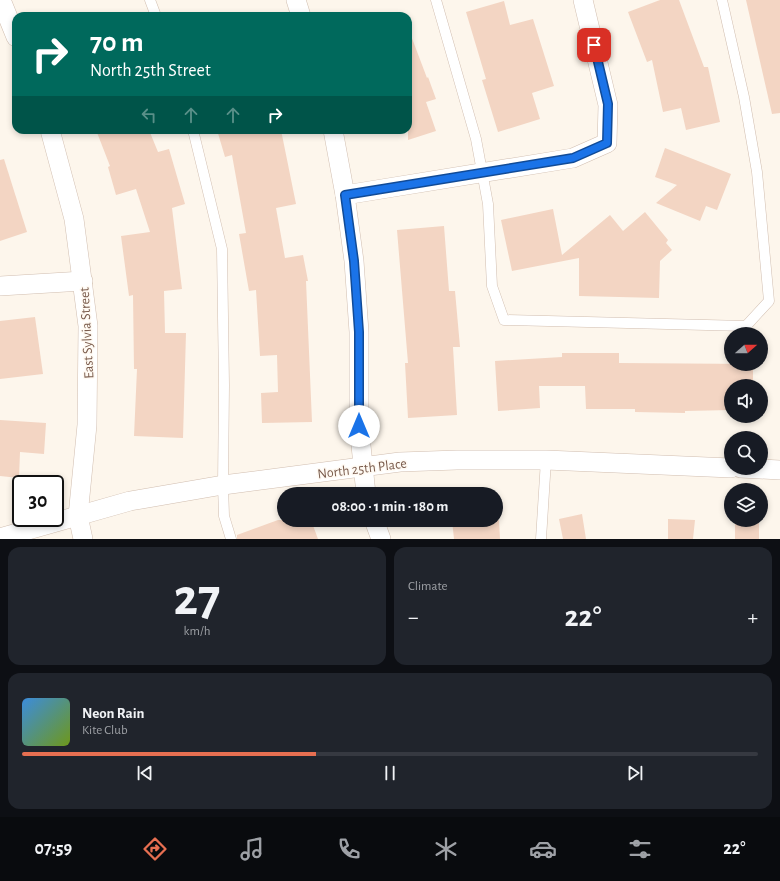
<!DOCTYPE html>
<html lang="en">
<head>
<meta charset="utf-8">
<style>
	body { margin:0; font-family:"Alegreya Sans",sans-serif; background:#20242c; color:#f1f3f6; height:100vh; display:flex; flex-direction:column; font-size:15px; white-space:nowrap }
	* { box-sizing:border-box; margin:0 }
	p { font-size:13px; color:#9ea1a6 }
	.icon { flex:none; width:22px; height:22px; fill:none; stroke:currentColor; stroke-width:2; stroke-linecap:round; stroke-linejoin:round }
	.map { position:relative; height:539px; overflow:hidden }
	.panel { display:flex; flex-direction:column; gap:8px; padding:8px; background:#0d0f14; flex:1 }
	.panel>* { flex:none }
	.top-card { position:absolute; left:12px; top:12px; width:400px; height:122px; border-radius:12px; box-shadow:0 2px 6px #0003; background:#00695c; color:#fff; overflow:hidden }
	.needle { width:26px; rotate:69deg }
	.fabs { position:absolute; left:724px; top:327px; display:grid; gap:8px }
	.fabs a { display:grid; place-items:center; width:44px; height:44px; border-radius:50%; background:#171b24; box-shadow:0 2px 6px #0003; font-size:20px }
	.speed { position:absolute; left:12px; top:475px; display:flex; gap:8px; font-size:20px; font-weight:700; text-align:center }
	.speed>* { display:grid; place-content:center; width:52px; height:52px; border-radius:50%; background:#171b24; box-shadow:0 2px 6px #0003; line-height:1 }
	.speed .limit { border:2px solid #111; border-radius:6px; background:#fff; color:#111 }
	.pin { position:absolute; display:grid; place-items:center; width:34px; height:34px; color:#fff; margin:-17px; border-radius:8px; box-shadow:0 2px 6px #0006 }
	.me { position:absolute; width:44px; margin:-22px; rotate:0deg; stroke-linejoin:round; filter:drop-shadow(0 0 3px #0008) }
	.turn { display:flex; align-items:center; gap:14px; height:84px; padding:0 12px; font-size:18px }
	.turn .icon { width:52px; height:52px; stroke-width:2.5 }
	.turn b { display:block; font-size:28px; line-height:34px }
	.lanes { display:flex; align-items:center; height:38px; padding:0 12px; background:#0003; justify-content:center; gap:20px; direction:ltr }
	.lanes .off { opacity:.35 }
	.big { font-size:30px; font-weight:600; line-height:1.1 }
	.panel .tile { flex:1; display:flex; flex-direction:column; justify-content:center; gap:6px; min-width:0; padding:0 14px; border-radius:12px; background:#20242c }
	.panel .dial { align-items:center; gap:0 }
	.dial b { font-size:52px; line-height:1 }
	.song { display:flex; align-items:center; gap:12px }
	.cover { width:48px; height:48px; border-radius:6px; background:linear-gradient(135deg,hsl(210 70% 55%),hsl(80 70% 35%)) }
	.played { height:4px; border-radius:2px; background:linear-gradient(90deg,#e76f51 40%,#363941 40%) }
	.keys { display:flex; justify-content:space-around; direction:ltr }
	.heat { display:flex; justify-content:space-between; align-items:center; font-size:22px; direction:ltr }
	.panel .tiles { flex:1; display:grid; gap:8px; grid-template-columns:1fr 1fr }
	.tile:last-child { grid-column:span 2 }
	.trip { position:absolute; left:277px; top:487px; width:226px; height:40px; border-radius:20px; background:#171b24; box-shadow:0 2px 6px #0003; font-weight:600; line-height:40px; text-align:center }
	.tabs { display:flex; height:64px; justify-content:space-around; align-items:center; background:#090b0e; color:#9ea1a6 }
	.tabs .icon { width:28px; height:28px }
	.tabs .current { color:#e76f51 }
	.tabs b { font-size:18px; color:#f1f3f6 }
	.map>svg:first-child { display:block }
</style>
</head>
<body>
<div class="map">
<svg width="780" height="539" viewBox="0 0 780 539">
	<rect width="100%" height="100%" fill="#fdf6ec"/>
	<g fill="#f3d5c3">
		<path d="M660,0h19l25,67h4l12,55 -34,8 -5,-22 -18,4 -11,-52 -5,2 -19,-50z"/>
		<path d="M746,0h34v113l-8,1z"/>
		<path d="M504,1l6,24 23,-6 21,67 -22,7 8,26 -42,13 -16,-52 4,-1 -20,-67z"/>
		<path d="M410,33l17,45 1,-1 8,22 -10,3 10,29 -28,9v-106z"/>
		<path d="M96,130h53l9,22 11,-3 16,55 -13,4 10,81 -18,2 1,42h21l-3,105 -49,-2 3,-67h-3l-1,-74 -4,1 -8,-60 29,-4 -14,-43 -20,6 -8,-28 2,-1z"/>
		<path d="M217,130h64l15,74 -20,4 9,50 18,-3 5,26h-2l6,141 -50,1 -1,-30 17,-1 -1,-37 -17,1 -4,-66 -7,1 -10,-57 7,-1 -14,-78 -7,2z"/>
		<path d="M665,148l66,26 -14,36 -11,-4 -6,15 -44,-18 21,-18 -22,-8z"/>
		<path d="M4,159l23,73 -27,9v-81z"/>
		<path d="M553,209l9,46 48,-40 13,16 22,-19 23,28 -2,3 6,7 -12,11 -1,37 -80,-2v-38l-67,13 -11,-51z"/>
		<path d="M444,226l5,65h6l5,56h-7l4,68 -49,3 -3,-55h3l-11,-133z"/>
		<path d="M35,317l8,57 -43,5v-58z"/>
		<path d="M562,353h57v10l134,1v22h-22v24l-46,1v2l-50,-1v-3h-49l-1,-23h-46l1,22 -42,3 -3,-50 67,-4z"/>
		<path d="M0,420l46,3 -2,31 -24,-2 -1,26 -19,-2z"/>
		<path d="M582,514l4,25h-23l-4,-20z"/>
		<path d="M668,519l27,1 -2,19h-25z"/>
		<path d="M278,520h33l7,19h-81v-4z"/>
		<path d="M452,520h47l1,19h-46z"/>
		<rect x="735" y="520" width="24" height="19"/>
	</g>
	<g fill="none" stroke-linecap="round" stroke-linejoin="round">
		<defs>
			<g id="service">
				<path d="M150,0l6,16"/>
				<path d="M436,0l40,139 12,65 4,82 12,34 242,6 23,-25 -12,-129 -13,-75 -22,-97"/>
				<path d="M193,130l29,119 2,136 -1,100 1,31 7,23"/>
				<path d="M541,539l5,-79"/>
			</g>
			<g id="minor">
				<path d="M1,0l15,37"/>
				<path d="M296,0l5,16"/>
				<path d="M50,130l24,89 14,107 -1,99 -9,91 5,23"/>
				<path d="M333,130l12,65 9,66 5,71v94l7,68"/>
				<path d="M345,195l228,-37 34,-15 1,-38 -25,-105"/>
				<path d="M0,286l83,-5"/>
				<path d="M740,468l40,2"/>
				<path d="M374,520l7,19"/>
				<path d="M0,538l130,-37 93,-16 177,-23 57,-2h89l185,8"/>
			</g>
		</defs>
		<use href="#service" stroke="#d1beb0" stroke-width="11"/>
		<use href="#minor" stroke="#d1beb0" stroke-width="20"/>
		<use href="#service" stroke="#fff" stroke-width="10"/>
		<use href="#minor" stroke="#fff" stroke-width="19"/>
	</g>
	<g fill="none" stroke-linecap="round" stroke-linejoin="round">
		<defs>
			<path id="route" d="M359,426v-94l-5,-71 -9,-66 228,-37 34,-15 1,-39 -14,-59"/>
		</defs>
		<use href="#route" stroke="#114b97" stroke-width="10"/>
		<use href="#route" stroke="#1a73e8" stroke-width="7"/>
	</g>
	<g text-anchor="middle" stroke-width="3" stroke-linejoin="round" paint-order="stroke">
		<g font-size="14" fill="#7a5c4d" stroke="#fffaf3">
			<text transform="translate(86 333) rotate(-93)" y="5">East Sylvia Street</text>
			<text transform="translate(362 468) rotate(-7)" y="5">North 25th Place</text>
		</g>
	</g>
</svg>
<div class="fabs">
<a><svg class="needle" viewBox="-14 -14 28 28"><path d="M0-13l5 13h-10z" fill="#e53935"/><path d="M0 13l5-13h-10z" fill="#9ea1a6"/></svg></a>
<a><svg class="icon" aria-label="sound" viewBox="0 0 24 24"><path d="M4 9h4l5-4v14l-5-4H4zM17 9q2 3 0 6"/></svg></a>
<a><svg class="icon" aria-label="search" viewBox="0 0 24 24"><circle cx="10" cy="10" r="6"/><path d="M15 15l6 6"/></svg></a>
<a><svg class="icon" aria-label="layers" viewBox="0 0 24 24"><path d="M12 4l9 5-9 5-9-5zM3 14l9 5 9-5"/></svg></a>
</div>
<div class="speed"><div class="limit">30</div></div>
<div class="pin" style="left:594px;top:45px;background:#d93025"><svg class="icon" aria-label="arrive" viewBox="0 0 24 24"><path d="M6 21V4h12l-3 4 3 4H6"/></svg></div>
<svg class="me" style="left:359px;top:426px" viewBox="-20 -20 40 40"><circle r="19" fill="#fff"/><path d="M0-13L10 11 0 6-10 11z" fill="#1a73e8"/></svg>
<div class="trip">08:00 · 1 min · 180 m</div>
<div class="top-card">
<div class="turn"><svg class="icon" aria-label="right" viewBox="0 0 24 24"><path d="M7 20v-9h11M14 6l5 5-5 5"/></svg><div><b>70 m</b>North 25th Street</div></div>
<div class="lanes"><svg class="icon off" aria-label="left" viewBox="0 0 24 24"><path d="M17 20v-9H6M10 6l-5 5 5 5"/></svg><svg class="icon off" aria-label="ahead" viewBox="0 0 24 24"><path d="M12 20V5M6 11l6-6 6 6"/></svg><svg class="icon off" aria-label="ahead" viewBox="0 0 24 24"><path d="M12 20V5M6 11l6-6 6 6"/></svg><svg class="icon" aria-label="right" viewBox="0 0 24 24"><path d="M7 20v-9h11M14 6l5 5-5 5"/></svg></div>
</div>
</div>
<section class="panel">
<div class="tiles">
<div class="tile dial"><b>27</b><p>km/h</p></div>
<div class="tile"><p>Climate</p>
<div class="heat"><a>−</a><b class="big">22°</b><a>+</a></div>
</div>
<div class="tile">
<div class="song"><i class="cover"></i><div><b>Neon Rain</b><p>Kite Club</p></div></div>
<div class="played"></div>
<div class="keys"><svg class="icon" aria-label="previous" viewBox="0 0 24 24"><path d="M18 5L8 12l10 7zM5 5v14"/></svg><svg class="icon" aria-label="pause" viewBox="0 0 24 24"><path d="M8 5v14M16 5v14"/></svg><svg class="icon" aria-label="next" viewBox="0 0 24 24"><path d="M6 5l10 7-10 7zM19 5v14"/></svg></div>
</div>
</div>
</section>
<nav class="tabs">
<b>07:59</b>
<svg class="icon current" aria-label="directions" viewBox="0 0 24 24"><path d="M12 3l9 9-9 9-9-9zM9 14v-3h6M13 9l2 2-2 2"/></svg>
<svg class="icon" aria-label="music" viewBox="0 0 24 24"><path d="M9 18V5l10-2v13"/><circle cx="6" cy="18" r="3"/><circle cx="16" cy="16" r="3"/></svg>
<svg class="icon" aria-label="phone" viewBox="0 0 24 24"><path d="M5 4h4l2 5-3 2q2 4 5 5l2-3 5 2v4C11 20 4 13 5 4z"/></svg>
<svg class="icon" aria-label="climate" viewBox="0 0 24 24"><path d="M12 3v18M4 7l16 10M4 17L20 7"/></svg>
<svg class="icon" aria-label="car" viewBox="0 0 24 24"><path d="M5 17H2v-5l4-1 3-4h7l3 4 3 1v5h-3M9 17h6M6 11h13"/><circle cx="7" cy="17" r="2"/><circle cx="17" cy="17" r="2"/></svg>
<svg class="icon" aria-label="filters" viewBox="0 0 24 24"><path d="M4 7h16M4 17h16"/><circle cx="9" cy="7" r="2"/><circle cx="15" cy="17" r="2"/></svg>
<b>22°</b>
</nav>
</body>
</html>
